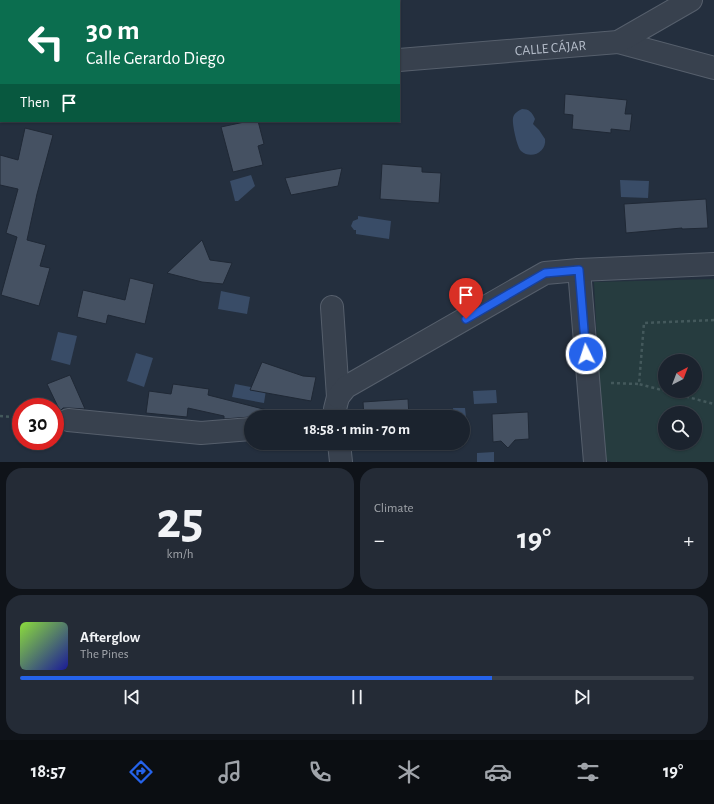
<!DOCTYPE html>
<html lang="en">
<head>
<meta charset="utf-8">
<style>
	body { margin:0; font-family:"Alegreya Sans",sans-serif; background:#242b36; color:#f1f3f6; height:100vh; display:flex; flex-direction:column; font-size:15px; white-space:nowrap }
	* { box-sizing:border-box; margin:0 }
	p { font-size:13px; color:#a0a4aa }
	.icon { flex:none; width:22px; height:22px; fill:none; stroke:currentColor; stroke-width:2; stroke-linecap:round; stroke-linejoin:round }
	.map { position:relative; height:462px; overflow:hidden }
	.panel { display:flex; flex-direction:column; gap:6px; padding:6px; background:#0f1319; flex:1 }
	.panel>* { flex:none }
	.hud { position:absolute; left:0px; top:0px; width:400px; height:122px; box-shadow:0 1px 3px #0004,0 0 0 1px #39404a; background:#0b6e4f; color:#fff; overflow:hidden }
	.needle { width:26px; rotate:42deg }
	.controls { position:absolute; left:658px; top:354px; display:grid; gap:8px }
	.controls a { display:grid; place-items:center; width:44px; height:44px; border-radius:50%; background:#1b232e; box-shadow:0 1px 3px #0004,0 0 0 1px #39404a; font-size:20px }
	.speed { position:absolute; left:12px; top:398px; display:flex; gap:8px; font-size:20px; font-weight:700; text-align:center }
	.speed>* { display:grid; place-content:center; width:52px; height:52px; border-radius:50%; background:#1b232e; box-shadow:0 1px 3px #0004,0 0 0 1px #39404a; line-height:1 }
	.speed .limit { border:6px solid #d22; background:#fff; color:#111 }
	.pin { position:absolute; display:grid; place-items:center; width:34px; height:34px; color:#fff; margin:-41px -17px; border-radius:50% 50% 50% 0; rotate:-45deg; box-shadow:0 0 4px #0007 }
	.pin .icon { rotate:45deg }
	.me { position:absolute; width:44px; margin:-22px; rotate:356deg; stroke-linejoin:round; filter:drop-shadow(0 0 3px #0008) }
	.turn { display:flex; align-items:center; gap:14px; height:84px; padding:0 20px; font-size:18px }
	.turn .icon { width:52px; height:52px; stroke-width:2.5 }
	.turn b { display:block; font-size:28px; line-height:34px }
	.then { display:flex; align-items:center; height:38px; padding:0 20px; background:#0003; gap:8px; font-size:15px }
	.big { font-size:30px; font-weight:700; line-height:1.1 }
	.panel .tile { flex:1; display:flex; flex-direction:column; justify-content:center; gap:6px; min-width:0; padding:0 14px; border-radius:16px; background:#242b36 }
	.panel .dial { align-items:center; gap:0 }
	.dial b { font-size:52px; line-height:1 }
	.song { display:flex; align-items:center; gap:12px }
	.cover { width:48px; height:48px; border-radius:6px; background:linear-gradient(135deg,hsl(90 70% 55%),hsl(240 70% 35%)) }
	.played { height:4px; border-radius:2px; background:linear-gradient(90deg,#2563eb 70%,#39404a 70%) }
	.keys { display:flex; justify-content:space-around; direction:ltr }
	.heat { display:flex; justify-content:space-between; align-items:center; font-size:22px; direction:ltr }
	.panel .tiles { flex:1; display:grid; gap:6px; grid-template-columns:1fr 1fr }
	.tile:last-child { grid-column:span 2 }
	.trip { position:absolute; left:244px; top:410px; width:226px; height:40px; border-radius:20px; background:#1b232e; box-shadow:0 1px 3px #0004,0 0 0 1px #39404a; font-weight:700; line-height:40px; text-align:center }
	.tab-bar { display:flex; height:64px; justify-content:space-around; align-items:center; background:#0b0e12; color:#a0a4aa }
	.tab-bar .icon { width:28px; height:28px }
	.tab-bar .current { color:#2563eb }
	.tab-bar b { font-size:18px; color:#f1f3f6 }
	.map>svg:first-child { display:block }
</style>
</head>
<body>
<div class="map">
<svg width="714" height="462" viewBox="0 0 714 462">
	<rect width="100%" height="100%" fill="#242f3e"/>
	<path fill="#263c3f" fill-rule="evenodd" d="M714,279v183h-103l-8,-3 -9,-177zM665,361h30v30h-30zM665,413h30v30h-30z"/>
	<g fill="#394c67">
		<path d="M522,109c7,0 10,3 13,10l-2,5 6,6 6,9c2,13 -14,21 -24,12 -4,-4 -9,-27 -8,-33 1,-5 5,-7 9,-9z"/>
		<path d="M251,175l4,11 -17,15h-3l-5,-20z"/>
		<path d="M620,180l29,1 -1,17 -27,-1z"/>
		<path d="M358,216l33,5 -2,18 -33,-5v-4h-2l-3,-4 2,-5 5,-2z"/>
		<path d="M221,291l29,6 -3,17 -29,-5z"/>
		<path d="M58,332l19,4 -7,29 -19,-5z"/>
		<path d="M136,353l17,5 -9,29 -17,-6z"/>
		<path d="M235,384l31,6 -2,13 -32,-6z"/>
		<path d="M496,390l1,13 -23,1 -1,-13z"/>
		<path d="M453,408h12l3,28 -5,1v-20h-9z"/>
		<path d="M494,452v10h-17v-9z"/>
	</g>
	<g fill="#455162" stroke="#1f2835">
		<path d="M565,94l62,6 -2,14h7l-2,17 -19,-2v4l-39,-4 1,-14 -9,-1z"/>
		<path d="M249,121h9l6,23 -6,2 5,19 -30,7 -12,-45z"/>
		<path d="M25,128l28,7 -16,59 -10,46 19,5 -6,21 10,2 -11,38 -38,-11 16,-58 -11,-4 12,-44 -18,-4v-30l18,5z"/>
		<path d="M382,164l40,3v5l19,1 -2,30 -59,-4z"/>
		<path d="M342,168l-4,18 -47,9 -6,-17z"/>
		<path d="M706,199l2,29 -26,1v-1l-56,5 -2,-29z"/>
		<path d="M202,240l8,20 22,3 -9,21 -21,-2 -35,-9z"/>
		<path d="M130,278l24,6 -9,40 -37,-9 -2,9 -29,-7 6,-27 42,10z"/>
		<path d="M262,362l41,14 13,1 -5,24 -61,-11z"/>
		<path d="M70,375l15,34 -16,-1h-6l-3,3 -13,-27z"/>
		<path d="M173,384l36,5 -1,6 71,18 -1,4h-28l-26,2v-3l-36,-8 -1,9 -41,-4 3,-22 22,3z"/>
		<path d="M408,399l1,18h-45l-1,-15z"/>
		<path d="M528,412l1,27 -14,1 -7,8 -7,-7 -8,1 -1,-28z"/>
	</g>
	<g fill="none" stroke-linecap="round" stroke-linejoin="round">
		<defs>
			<g id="minor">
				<path d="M618,42l96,26"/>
				<path id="s1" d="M399,60l219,-18 73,-42"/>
				<path d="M0,98h1"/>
				<path d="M579,270l16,192"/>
				<path d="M332,307l6,90 -3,12 1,8"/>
				<path d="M338,397l8,-10 199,-114 34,-3 135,-6"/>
				<path d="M68,420l133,13 50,-4"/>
				<path d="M339,443l2,19"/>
			</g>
		</defs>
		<use href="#minor" stroke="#565f6c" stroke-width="24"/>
		<g stroke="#44595c" stroke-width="2.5" stroke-dasharray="3 3" stroke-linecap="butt">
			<path d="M714,320l-70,3 -5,61 75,20"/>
			<path d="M611,383l28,1"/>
			<path d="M0,416l21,2"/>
		</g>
		<use href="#minor" stroke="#38414e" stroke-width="22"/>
	</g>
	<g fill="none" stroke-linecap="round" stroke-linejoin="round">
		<defs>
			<path id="route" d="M466,319l79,-46 34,-3 7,84"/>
		</defs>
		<use href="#route" stroke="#184099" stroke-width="10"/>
		<use href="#route" stroke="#2563eb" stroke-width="7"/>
	</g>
	<g text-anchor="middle" stroke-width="4" stroke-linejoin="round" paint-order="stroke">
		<g font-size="14" fill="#b4bcc9" stroke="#1d2633">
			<text dy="5" stroke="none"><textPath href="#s1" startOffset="152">CALLE CÁJAR</textPath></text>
		</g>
	</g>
</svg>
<div class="controls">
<a><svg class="needle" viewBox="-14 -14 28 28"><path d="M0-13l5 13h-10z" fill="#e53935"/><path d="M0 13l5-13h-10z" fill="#a0a4aa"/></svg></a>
<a><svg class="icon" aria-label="search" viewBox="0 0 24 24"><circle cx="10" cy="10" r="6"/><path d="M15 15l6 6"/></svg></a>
</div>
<div class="speed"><div class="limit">30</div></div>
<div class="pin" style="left:466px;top:319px;background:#d93025"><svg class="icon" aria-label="arrive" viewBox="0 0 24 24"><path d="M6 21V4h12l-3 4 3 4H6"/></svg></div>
<svg class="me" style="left:586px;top:354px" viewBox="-20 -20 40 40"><circle r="17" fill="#2563eb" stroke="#fff" stroke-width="3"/><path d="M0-11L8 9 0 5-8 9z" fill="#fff"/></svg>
<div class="trip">18:58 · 1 min · 70 m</div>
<div class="hud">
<div class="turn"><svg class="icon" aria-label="left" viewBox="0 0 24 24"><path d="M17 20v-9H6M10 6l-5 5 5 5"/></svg><div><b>30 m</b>Calle Gerardo Diego</div></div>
<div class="then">Then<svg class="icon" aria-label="arrive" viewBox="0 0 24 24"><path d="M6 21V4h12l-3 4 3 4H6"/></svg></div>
</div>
</div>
<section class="panel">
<div class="tiles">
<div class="tile dial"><b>25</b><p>km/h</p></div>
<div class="tile"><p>Climate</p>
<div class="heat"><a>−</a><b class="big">19°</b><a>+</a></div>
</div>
<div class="tile">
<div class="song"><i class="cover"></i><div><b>Afterglow</b><p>The Pines</p></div></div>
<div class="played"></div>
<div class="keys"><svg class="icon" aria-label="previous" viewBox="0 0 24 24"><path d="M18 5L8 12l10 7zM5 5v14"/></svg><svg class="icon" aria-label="pause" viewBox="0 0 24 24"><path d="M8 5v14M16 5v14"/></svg><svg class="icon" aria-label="next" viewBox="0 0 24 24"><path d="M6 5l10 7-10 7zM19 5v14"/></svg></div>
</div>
</div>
</section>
<nav class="tab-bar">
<b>18:57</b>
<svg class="icon current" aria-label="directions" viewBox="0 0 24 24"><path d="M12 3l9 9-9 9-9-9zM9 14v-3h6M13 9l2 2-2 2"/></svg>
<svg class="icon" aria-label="music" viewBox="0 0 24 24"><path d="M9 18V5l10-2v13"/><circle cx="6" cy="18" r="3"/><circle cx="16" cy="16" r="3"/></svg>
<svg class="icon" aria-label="phone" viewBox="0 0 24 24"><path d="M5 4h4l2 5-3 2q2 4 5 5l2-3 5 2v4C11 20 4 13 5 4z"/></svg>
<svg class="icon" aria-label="climate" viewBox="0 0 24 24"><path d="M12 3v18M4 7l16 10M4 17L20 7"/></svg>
<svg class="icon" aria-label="car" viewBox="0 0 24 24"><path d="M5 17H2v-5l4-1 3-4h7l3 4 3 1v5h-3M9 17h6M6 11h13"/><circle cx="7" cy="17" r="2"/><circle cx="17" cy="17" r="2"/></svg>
<svg class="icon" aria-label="filters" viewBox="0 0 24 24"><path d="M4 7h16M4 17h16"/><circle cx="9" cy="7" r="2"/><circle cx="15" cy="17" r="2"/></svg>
<b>19°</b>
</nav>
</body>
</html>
